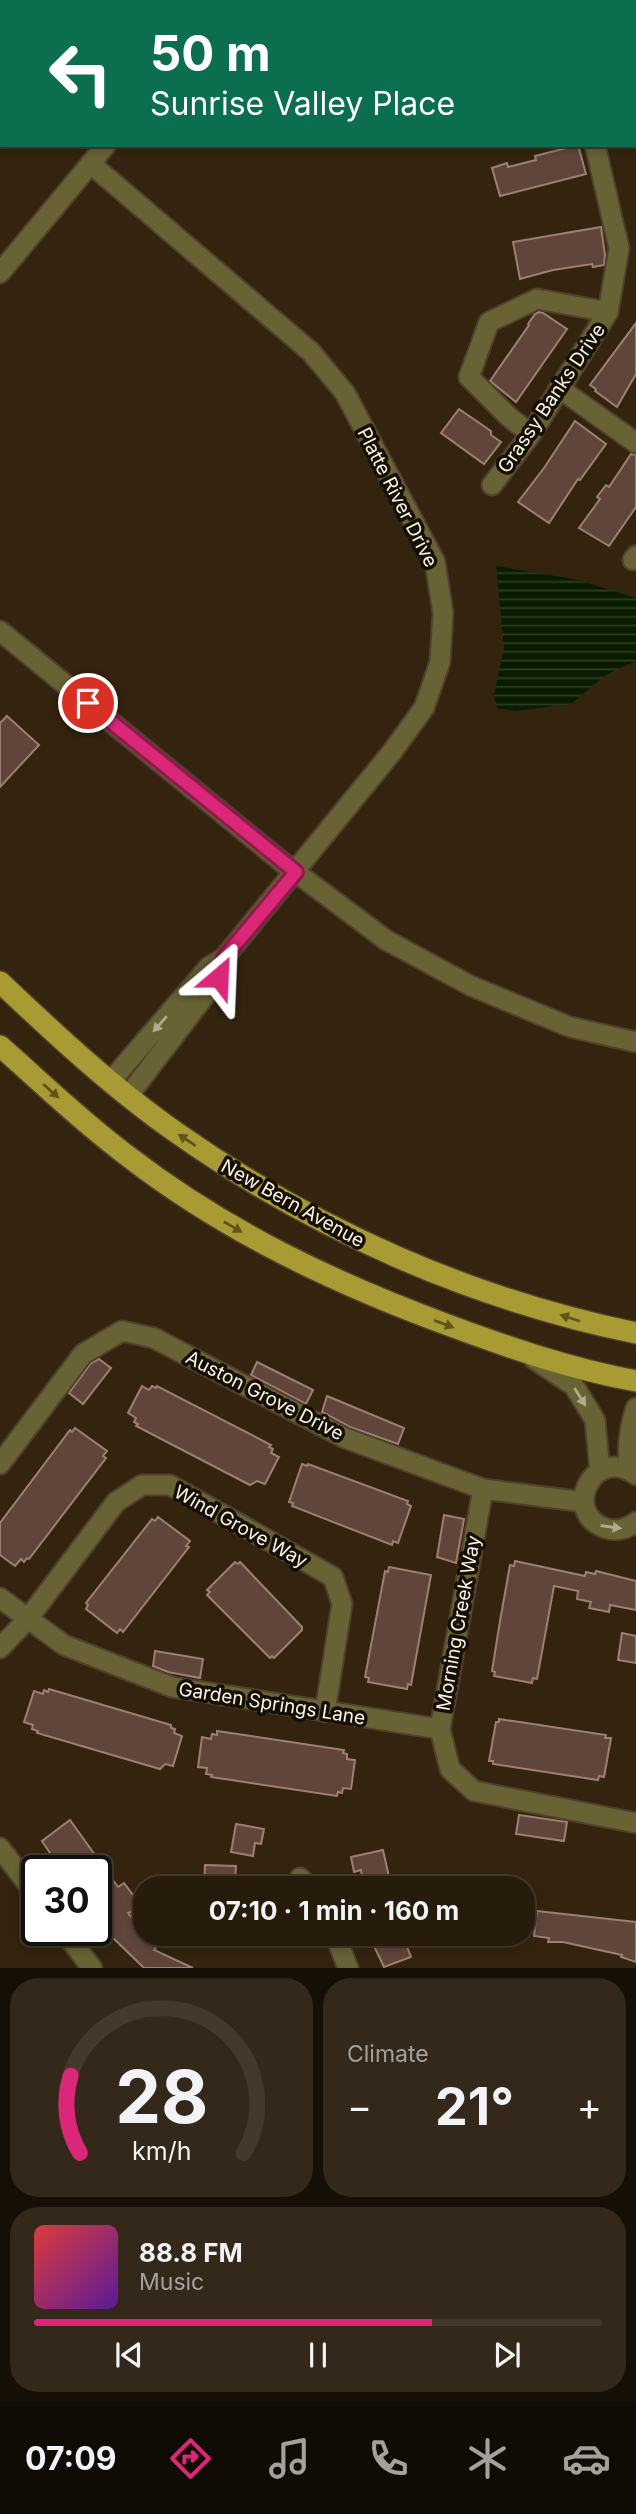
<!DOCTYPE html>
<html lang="en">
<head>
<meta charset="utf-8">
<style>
	body { margin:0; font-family:Inter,sans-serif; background:#332819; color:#f1f3f6; height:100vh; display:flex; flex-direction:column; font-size:26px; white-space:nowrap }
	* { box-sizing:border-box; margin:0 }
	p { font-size:23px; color:#a4a19d }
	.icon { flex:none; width:38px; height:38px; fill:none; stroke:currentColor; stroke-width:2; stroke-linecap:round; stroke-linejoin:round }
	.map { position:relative; height:1968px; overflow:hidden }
	.details { display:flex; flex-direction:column; gap:10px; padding:10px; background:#150f06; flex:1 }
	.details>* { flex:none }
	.guide { position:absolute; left:0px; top:0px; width:637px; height:147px; box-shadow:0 4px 10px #0003,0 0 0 2px #43392c; background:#0b6e4f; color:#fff; overflow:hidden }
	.speed { position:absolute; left:21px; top:1855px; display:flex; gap:14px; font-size:35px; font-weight:700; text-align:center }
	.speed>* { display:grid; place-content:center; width:91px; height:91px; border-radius:50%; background:#271b0b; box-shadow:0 4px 10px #0003,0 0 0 2px #43392c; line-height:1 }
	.speed .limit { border:4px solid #111; border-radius:10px; background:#fff; color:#111 }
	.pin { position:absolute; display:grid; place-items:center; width:60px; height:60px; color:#fff; margin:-30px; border:4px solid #fff; border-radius:50%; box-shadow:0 2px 7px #0007 }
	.me { position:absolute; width:77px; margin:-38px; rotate:26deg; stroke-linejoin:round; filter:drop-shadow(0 0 5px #0008) }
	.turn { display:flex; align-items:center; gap:24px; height:147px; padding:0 35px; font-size:32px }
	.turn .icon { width:91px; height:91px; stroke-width:2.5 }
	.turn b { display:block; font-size:49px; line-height:60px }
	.big { font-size:52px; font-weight:700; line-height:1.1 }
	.details .widget { flex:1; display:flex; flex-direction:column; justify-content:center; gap:10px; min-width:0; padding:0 24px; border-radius:28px; background:#332819 }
	.details .dial { align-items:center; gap:0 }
	.dial svg { height:182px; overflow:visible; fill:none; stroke:#43392c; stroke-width:7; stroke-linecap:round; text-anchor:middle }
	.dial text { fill:#f1f3f6; stroke:none }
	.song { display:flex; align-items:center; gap:21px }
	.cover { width:84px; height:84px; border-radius:10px; background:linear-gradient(135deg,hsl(0 70% 55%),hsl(270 70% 35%)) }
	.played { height:7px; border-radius:4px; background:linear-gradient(90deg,#db2777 70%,#43392c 70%) }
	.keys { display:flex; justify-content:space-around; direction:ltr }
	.heat { display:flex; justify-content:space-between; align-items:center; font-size:38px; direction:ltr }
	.details .tiles { flex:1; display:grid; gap:10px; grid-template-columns:1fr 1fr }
	.widget:last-child { grid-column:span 2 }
	.trip { position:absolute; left:133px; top:1876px; width:402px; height:70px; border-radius:28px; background:#271b0b; box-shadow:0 4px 10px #0003,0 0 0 2px #43392c; font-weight:700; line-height:70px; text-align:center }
	.menu { display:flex; height:112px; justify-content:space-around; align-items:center; background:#100b04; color:#a4a19d }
	.menu .icon { width:49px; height:49px }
	.menu .on { color:#db2777 }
	.menu b { font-size:32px; color:#f1f3f6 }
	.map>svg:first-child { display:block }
</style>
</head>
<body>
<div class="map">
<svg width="636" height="1968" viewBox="0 0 636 1968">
	<defs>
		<pattern id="water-rules" width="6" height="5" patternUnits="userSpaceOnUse" patternTransform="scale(1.75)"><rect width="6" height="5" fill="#091c00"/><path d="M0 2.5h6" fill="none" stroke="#2e3d25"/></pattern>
	</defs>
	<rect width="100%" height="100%" fill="#34240f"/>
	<path fill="url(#water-rules)" d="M496,566l83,14 57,18v63l-30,14 -35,29 -55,7 -19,-3 -3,-13 10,-47z"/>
	<g fill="#60453b" stroke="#9e7f74" stroke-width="2">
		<path d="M578,145l8,29 -86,22 -8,-28 15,-5 1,4 28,-7 -1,-4z"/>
		<path d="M601,227l4,28 -1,10 -11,2 -1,-3 -39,6 -33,9 -7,-37z"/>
		<path d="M539,312l4,1 24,16 -51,73 -26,-21 39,-56 -1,-1 7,-10z"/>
		<path d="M636,323v51l-19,33 -22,-16 1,-2 -6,-4z"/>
		<path d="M459,409l32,22v4l10,7 -17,22 -43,-31z"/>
		<path d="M575,421l31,23 -26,36 -2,-1 -29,44 -31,-21 26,-34z"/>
		<path d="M631,454l5,1v52l-27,39 -30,-18 21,-29 -3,-2 9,-12 3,2z"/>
		<path d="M7,716l32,29 -39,42v-64z"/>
		<path d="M99,1359l12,9 -28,36 -14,-11 22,-30z"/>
		<path d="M257,1362l56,28 -7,14 -55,-29z"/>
		<path d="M142,1386l7,4 3,-4 4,2 1,-2 114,59 -2,2 4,2 -2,4 8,4 -14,27 -8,-3 -7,4 -114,-59 2,-2 -4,-2 2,-4 -8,-5z"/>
		<path d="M327,1396l77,32 -6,16 -48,-17 -28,-15z"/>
		<path d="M75,1428l32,23 -4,5 3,2 -77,101 -2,-1 -3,4 -3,-3 -6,7 -15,-11v-32l70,-93 2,2z"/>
		<path d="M302,1464l5,2 1,-2 100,37 -1,3 4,2 -13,37 -5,-2 -1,4 -100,-39 1,-3 -4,-1z"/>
		<path d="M444,1515l20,4 -8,44 -19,-6z"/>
		<path d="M158,1517l32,24 -4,5 3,1 -66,85 -3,-3 -3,4 -31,-24 2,-4 -2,-2 66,-84 3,2z"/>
		<path d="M515,1561l70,15 1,-4 9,2 1,-3 40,10v29l-26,-5 -1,7 -20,-4 2,-6 -14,-3 1,-8 -24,-5 -17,93 -4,-1 -1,5 -38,-7 1,-4 -3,-1 8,-50 10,-56 4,1z"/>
		<path d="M235,1562l3,2 2,-2 62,65v3l-28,28 -2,-2 -2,2 -63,-63 3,-3 -3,-2z"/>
		<path d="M389,1567l42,8 -20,110 -3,-1 -1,5 -39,-7 1,-4 -4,-1 20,-106 3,1z"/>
		<path d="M622,1633l14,3v27l-18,-3z"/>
		<path d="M155,1651l48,8 -3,19 -32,-6 -15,-6z"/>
		<path d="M49,1689l122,36v3l4,1 -1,4 8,3 -9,30 -8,-2 -5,5 -123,-36 1,-2 -6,-2 1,-4 -9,-3 10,-31 9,3 1,-4 4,2z"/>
		<path d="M499,1719l107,16 -1,3h6l-7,39 -5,-1 -1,4 -105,-16v-3h-4l7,-39h3z"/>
		<path d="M217,1731l127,19 -1,3 4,1v5l8,1 -4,29 -8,-1 -1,5 -4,-1 -1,4 -126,-19 1,-2 -6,-1 1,-6 -9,-1 4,-30 9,2 1,-5 5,1z"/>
		<path d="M519,1815l48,7 -3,19 -48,-7z"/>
		<path d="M70,1820l48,67 6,-4 18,24 -14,6 17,21 13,11 -4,5 39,18h-49l-36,-35 -11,-14 9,-6 -10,-13v-29h-34l-20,-30z"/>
		<path d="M236,1824l28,5 -3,15 -6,-1 -2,13 -22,-4z"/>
		<path d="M383,1850l6,27 -26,6 -2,-13 -7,2 -3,-15z"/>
		<path d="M205,1865l31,1 -1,16 -4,-1v7h-27z"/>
		<path d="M537,1911l99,11v40l-15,-5 1,-2 -59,-13h-15l1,-4 -15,-2z"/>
		<path d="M387,1934l3,8 13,-5 8,20 -27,10 -13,-27z"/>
	</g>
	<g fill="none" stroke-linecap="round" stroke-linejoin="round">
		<defs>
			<g id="minor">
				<path d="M264,0l5,2"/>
				<path d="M370,0l1,2"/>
				<path d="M562,0v2"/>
				<path d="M214,2v-2"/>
				<path d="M387,2l7,-2"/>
				<path d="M91,164l220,188 34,41 90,169 8,51 -3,49 -16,46 -32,44 -168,206 -15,9 -99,115"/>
				<path d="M0,273l106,-128"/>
				<path d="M559,388l77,55"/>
				<path d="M531,434l-22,-17 -40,-40 20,-55 48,-23 71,13"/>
				<path d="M492,485l39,-51 77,-122 11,-64 -24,-103"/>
				<path d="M633,560l3,-4"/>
				<path d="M0,631l282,231 104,78 85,46 99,41 66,15"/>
				<path d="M128,1096l91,-119 5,-19"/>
				<path d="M534,1359l40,27 21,34 5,51"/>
				<path d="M0,1464l83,-110 39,-23 32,7 191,100 138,51 101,13"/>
				<path d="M630,1471c-4,-23 -1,-42 6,-63"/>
				<path d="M636,1475c-41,-31 -76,37 -31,53 11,4 22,1 31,-6"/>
				<path d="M483,1489l-43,240 10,40 24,22 162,32"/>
				<path d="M0,1598l64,47 108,42 268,42"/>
				<path d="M0,1648l27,-28 89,-118 26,-17h28l163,92 9,27 -17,108"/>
				<path d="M0,1848l37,48"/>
				<path d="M300,1878l9,10"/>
				<path d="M63,1930l29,38"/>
				<path d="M335,1934l13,34"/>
			</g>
			<g id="major">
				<path d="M0,982c56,53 114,107 177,151 138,97 294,166 459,200"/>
				<path d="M0,1046c42,37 83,77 129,111 96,74 205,126 319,168 62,23 123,44 188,56"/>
			</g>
		</defs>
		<use href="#minor" stroke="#50412d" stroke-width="23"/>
		<use href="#major" stroke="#50412d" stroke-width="24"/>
		<use href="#minor" stroke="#686235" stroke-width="19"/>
		<use href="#major" stroke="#a89b34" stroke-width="21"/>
	</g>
	<defs><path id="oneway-solid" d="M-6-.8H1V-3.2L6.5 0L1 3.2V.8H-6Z" transform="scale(1.75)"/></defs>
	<g fill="#b2aa8e">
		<use href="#oneway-solid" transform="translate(160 1024) rotate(131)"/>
		<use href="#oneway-solid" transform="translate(580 1397) rotate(58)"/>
		<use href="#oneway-solid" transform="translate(611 1527) rotate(8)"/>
	</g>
	<g fill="#5f551d">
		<use href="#oneway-solid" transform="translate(51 1091) rotate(42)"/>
		<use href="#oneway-solid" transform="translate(187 1140) rotate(-146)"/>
		<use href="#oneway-solid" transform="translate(233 1227) rotate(30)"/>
		<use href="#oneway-solid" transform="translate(570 1318) rotate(-162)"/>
		<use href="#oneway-solid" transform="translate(444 1324) rotate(20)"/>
	</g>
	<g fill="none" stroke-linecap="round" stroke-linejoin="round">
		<defs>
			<path id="route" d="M88,703l208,169 -72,86 -5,19"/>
		</defs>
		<use href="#route" stroke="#8e194d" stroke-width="18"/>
		<use href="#route" stroke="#db2777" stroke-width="12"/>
	</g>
	<g text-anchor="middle" stroke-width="7" stroke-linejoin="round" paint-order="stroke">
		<g font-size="19" fill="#fdf2e6" stroke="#160f06">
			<text transform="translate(551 398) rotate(-56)" y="7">Grassy Banks Drive</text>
			<text transform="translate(398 497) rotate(63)" y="7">Platte River Drive</text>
			<text transform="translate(293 1203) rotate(29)" y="7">New Bern Avenue</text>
			<text transform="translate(265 1395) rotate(27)" y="7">Auston Grove Drive</text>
			<text transform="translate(241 1526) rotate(29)" y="7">Wind Grove Way</text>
			<text transform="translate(458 1623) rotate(-80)" y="7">Morning Creek Way</text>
			<text transform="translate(272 1703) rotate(9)" y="7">Garden Springs Lane</text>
		</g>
	</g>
</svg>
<div class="speed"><div class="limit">30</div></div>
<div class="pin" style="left:88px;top:703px;background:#d93025"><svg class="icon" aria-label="arrive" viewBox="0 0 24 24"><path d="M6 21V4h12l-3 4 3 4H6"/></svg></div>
<svg class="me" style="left:219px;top:977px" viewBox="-20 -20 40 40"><path d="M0-17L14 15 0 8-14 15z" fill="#db2777" stroke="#fff" stroke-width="4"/></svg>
<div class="trip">07:10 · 1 min · 160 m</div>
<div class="guide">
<div class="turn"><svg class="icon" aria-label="left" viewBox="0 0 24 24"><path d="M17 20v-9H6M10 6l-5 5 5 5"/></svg><div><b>50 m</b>Sunrise Valley Place</div></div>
</div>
</div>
<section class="details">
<div class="tiles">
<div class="widget dial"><svg viewBox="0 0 100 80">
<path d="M14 69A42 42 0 1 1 86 69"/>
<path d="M14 69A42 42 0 0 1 10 35" stroke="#db2777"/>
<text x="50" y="56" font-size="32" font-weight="700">28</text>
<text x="50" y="72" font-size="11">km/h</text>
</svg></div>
<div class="widget"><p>Climate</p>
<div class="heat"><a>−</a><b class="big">21°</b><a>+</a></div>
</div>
<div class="widget">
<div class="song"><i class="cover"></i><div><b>88.8 FM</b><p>Music</p></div></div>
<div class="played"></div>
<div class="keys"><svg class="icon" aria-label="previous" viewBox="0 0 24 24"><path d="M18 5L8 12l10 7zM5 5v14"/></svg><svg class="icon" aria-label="pause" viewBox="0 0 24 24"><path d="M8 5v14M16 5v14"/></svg><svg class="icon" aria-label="next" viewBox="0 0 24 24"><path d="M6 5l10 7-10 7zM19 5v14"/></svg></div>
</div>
</div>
</section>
<nav class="menu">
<b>07:09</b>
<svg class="icon on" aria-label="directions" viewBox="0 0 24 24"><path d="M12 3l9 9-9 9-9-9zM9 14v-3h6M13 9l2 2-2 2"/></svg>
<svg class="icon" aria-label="music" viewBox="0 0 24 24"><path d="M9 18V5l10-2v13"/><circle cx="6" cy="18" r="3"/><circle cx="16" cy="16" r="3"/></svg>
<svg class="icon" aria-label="phone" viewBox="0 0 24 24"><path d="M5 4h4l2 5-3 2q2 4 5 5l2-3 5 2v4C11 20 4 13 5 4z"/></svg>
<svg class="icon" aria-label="climate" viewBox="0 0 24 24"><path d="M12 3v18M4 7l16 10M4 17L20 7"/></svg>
<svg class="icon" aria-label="car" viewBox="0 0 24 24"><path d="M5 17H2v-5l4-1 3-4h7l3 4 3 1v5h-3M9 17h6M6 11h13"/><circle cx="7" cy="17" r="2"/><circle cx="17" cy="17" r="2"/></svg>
</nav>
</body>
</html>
